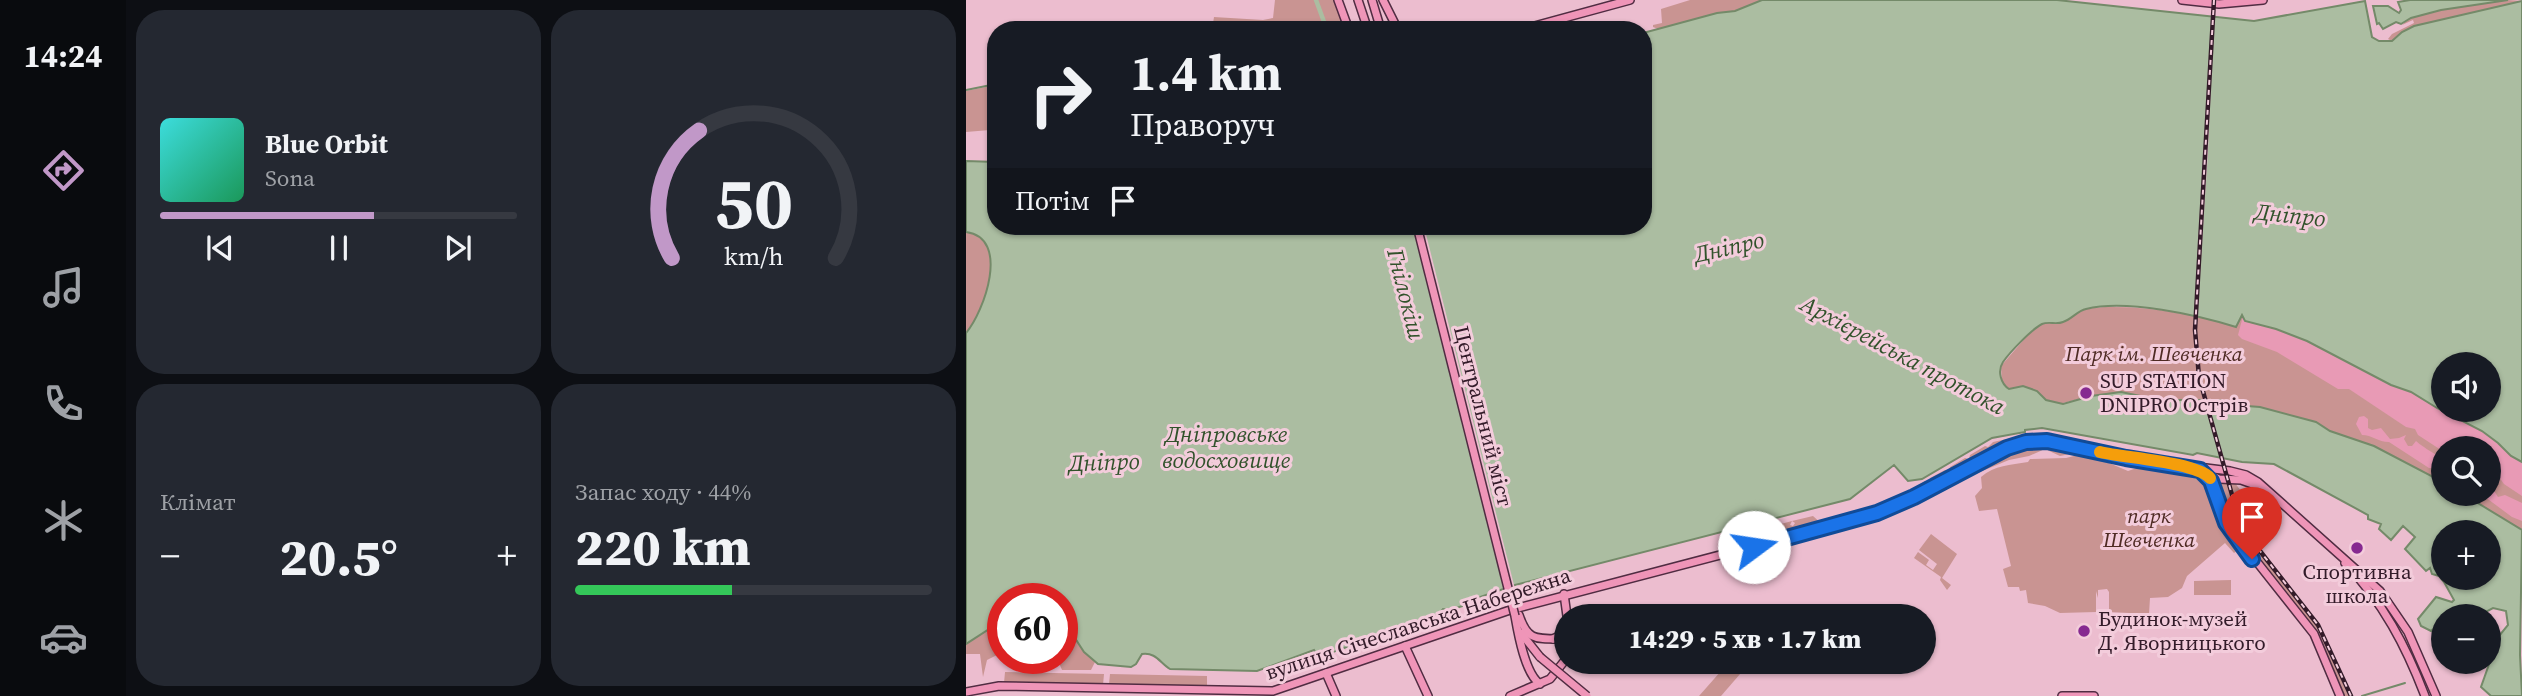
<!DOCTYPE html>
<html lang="uk">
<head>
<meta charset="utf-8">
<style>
	body { margin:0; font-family:"Source Serif 4",serif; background:#242831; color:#f1f3f6; height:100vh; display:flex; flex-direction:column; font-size:26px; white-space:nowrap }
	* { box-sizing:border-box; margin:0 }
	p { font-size:23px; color:#9ea1a6 }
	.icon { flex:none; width:38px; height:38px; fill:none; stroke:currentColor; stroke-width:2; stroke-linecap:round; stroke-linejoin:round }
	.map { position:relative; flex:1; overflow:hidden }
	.side { display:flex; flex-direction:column; gap:10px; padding:10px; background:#0d0f14; width:840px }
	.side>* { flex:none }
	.guide { position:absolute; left:21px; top:21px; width:665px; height:214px; border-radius:28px; box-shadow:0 2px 5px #0004; background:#171b24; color:#f1f3f6; overflow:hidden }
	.controls { position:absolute; left:1465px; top:352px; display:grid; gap:14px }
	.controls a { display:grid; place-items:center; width:70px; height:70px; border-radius:50%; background:#171b24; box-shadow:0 2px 5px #0004; font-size:35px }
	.speed { position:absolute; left:21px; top:583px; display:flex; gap:14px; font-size:35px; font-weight:700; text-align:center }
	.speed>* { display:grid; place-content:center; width:91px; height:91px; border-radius:50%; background:#171b24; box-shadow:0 2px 5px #0004; line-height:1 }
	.speed .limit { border:10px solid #d22; background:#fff; color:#111 }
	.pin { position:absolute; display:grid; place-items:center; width:60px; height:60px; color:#fff; margin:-72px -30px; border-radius:50% 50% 50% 0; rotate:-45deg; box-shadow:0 0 7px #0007 }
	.pin .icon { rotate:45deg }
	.me { position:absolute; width:77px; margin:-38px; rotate:76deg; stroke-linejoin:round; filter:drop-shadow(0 0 5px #0008) }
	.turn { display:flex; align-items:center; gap:24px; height:147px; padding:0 28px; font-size:32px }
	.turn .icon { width:91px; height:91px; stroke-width:2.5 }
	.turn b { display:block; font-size:49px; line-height:60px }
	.then { display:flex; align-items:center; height:66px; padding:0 28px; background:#0003; gap:14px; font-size:26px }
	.big { font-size:52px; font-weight:800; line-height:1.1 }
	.side .card { flex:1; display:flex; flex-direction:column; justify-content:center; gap:10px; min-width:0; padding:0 24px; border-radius:28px; background:#242831 }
	.side .dial { align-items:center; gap:0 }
	.dial svg { height:182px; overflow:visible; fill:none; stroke:#363941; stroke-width:7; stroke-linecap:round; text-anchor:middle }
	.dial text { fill:#f1f3f6; stroke:none }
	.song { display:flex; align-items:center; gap:21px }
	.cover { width:84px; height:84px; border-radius:10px; background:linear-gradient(135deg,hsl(180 70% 55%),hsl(150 70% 35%)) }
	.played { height:7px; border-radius:4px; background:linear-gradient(90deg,#c198c8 60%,#363941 60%) }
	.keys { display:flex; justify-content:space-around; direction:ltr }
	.heat { display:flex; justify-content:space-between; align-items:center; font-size:38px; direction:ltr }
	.charge { height:10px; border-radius:5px; background:linear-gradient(90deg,#34c759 44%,#363941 0) }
	.side .tiles { flex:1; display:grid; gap:10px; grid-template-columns:repeat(2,1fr) }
	.trip { position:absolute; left:588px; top:604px; width:382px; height:70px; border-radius:35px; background:#171b24; box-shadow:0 2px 5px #0004; font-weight:800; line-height:70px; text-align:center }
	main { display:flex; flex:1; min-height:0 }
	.tabs { display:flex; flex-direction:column; width:126px; justify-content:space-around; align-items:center; background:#090b0e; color:#9ea1a6 }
	.tabs .icon { width:49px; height:49px }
	.tabs .on { color:#c198c8 }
	.tabs b { font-size:32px; color:#f1f3f6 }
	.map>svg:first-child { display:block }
</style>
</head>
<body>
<main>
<nav class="tabs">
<b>14:24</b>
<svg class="icon on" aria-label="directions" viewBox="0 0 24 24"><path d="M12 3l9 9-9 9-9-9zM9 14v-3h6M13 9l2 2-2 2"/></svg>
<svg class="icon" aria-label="music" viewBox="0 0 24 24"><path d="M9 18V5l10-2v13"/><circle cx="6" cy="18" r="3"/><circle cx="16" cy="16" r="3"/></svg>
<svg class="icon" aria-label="phone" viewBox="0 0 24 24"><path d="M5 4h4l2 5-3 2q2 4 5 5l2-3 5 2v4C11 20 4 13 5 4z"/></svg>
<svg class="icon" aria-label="climate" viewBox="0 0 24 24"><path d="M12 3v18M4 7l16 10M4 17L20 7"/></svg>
<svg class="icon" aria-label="car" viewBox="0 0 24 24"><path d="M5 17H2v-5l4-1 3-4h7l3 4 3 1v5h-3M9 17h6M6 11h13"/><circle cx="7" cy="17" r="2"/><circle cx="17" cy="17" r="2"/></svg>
</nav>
<section class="side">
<div class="tiles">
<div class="card">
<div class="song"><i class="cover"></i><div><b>Blue Orbit</b><p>Sona</p></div></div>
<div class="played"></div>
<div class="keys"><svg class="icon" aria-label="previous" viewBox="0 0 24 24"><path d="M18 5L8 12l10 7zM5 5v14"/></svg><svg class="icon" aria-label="pause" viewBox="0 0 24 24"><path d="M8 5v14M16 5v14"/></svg><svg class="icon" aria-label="next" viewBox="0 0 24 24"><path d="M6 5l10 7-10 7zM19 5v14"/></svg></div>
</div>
<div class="card dial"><svg viewBox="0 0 100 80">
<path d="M14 69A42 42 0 1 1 86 69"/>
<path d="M14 69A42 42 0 0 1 26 13" stroke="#c198c8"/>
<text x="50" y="56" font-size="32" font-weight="700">50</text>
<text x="50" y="72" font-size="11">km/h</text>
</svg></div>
<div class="card"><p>Клімат</p>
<div class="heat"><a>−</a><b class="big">20.5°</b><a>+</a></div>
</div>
<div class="card"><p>Запас ходу · 44%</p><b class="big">220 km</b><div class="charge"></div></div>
</div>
</section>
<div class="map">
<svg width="1556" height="696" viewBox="0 0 1556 696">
	<rect width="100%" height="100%" fill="#ecbdcf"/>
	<g fill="#c99492">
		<path d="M309,0h60l11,30h-134l2,-13 49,3 10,-2z"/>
		<path d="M724,0h72l-27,11 -18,2 -56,17 -8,-3v-2l9,-2 -1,-14z"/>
		<path d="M1542,0l14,1 -108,25 -22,15 -4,-2 4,-5 22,-11 -1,-3 -11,5c18,-18 79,-19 106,-25z"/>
		<path d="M30,85v49l-6,-4 -24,2v-41z"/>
		<path d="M0,232c45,6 18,80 0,101z"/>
		<path d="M1139,307c45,-1 89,7 131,20l6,-12 5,6 12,2 152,69 71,39 33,28 7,3v68l-59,-36h25v-46h-45v34l-69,-36 -44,-15 -14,-9 -56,-15 -26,-2 -14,-5h-60l-39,-8 -30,4 -32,8 -13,-4 -7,-7 -16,-7 -11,3 -7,-2 -3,-5 -1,-16 32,-37 13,-6 19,-1 18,-13z"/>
		<path d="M1060,435v4l-39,13 -76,43v-5l14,-9 4,1 1,-4 15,-8h4l1,-3 15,-9 4,1 1,-4 15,-9 3,1 5,-5z"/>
		<path d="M1076,444l47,8 29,10 -43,-9 -15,3 -15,-7 -16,7 -20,4 -34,14 -14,2c29,-16 48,-30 81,-32z"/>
		<path d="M1112,455l31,8 19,8 18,-6 52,8 8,10 12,39 20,28 -4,3 -9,-10 -38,33 -5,12 -14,9 -18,1 -1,16 -40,-2v-20l-2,-3 -9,1v8l-2,-7v21l-36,1 -15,-7 -17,-3 -2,-13 -6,1 -1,-4h-11l-5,-18 8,-3 -14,-57 -18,2 -4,-15 7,-8 -1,-11c14,-12 29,-12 47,-15l2,-3 36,-1z"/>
		<path d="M1257,482l12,1 20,27 18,16 -3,7 -9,-3 -10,4 -14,-27 -3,1 27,47 54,69 34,72h-6c-11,-27 -20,-54 -37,-78 -24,-34 -88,-89 -87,-132z"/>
		<path d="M847,516l10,9 -82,20 -3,-2 1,-8 53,-14 -2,4 3,1 2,-3 -3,-2z"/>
		<path d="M965,534l26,20 -15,24 9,7 -4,5 -7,-10 1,-3 -27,-19 4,-6 11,8 -3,5 7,5 4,-6 -18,-14z"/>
		<path d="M1265,580v15h-37v-14z"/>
		<path d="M96,618l22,34 11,10 -4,8h-29l-5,-12h5z"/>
		<path d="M37,620v32l-16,8 -4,17 -3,-23h-14v-10z"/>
		<path d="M763,662h12l6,4 -26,30h-22z"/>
		<path d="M39,672l99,2 -1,11 -99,-2z"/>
		<path d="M144,674l97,2v10l-98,-2z"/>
	</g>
	<g fill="#e89ab5">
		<path d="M1277,316l4,5 39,11 37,16 68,37 20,7 26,16 45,23 12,7 21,21 7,3v34l-18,-12 -5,-7 -10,-1 -1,-28h-45v3l-2,-1 -23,-15 -3,-6 -9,-2 -57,-38h-11l-61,-37 -35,-13 -4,-4z"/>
		<path d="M1398,416l4,3v9l4,2 9,-2 9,11 9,-1 7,-3 -2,4 4,7h4l4,-5c4,4 21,15 27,17v14l-6,-4h-8l-40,-26c-11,0 -17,-7 -27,-7l-6,-11 3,-7z"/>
		<path d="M1523,483l9,14 7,-2 17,8v18l-10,-4 -31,-23h7z"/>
	</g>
	<g fill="#abbda1" stroke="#748a69" stroke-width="2" fill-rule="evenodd">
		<path d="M796,0h295l197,21 111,-20 7,36 7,4h13l10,-9 12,-6 108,-25v461l-11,-6 -13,-13 -16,-12 -45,-23 -26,-16 -20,-7 -84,-44 -31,-12 -31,-8 -3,-6 -6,12c-39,-12 -109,-28 -150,-18 -9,2 -14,10 -23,13 -7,3 -14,-1 -21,2 -10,5 -32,28 -39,38 -6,9 -2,22 6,27l14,-3 14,5 9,9 17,4 28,-8 30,-4 39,8h60l14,5 26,2 56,15 14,9 44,15 69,36v12h20l59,36 -2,125 2,41h-31l-10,-9 18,-51 9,-11 -2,-14 -13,-3 -15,8h-12l-4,-6 -7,-1 -7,7h-5v5l-12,10 -10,-5 -3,-7 18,-22 16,5 2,-2 -10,-18 -5,-6 -7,-2 -2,-6 -4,3 -21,-22 10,-12 -12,-11 -12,14 -12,-11 2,-5 -13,-5v-4l-94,-51 -32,-2 -45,-9 -4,2 -151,-27 -17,2v2l-33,6 -70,41 -14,2 -14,-16 -44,34 -335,86 -38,13 1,3 -28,9 -7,-1 -4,5 -81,27v2l-28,10 -15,-1 -1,-2 -57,21 -87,-2c-10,-6 -14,-17 -28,-15l-6,10 -5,3 -33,-3 -14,-12 -22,-34v-20h-59v22l-37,24v-311c18,-21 45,-95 0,-101v-71l30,1v64h647v-193l74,-20 18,-2zM1477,364h45v46h-45zM1477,532h45v46h-45z"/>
		<path d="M1444,0h98l-67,10 -30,8 -10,6 -5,-2 -13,7 -4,-6 -2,1 -4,-18h15l11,7 2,-3 -3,-8z"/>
	</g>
	<g fill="#ecbdcf">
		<path d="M1246,14h2l-6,137 -11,170h-2l4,-90z"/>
		<path d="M449,226h9l91,363 -8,2z"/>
	</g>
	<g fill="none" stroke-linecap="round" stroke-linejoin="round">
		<g stroke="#748a69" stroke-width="2">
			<path d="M0,90l30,-6"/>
			<path d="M1396,696l43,-13"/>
		</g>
		<path stroke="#abbda1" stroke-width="4.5" d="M350,0l11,30"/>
		<defs>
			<g id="major">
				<path d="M372,0l11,30"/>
				<path d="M392,0l10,30"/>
				<path d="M406,0l9,30"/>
				<path d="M417,0l15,30"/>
				<path d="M1216,0l37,4 44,-4"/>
				<path d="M554,30l110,-30"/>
				<path d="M1230,469l23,10 22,1 17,6"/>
				<path d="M1240,474l5,7 15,42 88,111 26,62"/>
				<path d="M1379,563c38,39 61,83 80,133"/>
				<path d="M598,594l3,22"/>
				<path d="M553,615c8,24 15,24 39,24l8,10"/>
				<path d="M549,616c3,17 10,58 25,68"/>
				<path d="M555,633l19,24"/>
				<path d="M587,639l8,-4 5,-10"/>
				<path d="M439,646l23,50"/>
				<path d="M360,673l10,23"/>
				<path d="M0,692l33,-6 274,5 237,-81 355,-93 46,-19 92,-49 23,-7h26l74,16 104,13 16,4 12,7 122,109 28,41 28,64"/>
				<path d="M544,696l40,-17 16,-20"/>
				<path d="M1096,696h32"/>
			</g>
		</defs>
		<use href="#major" stroke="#502c42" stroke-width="10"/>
		<use href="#major" stroke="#ef95b8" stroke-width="7"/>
		<defs>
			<path id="rail" d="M1248,0l-19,330 4,47 35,125 26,49 58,74 33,71"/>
		</defs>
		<use href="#rail" stroke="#331b29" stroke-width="4.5"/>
		<use href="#rail" stroke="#f3ccdb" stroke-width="2" stroke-dasharray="5" stroke-linecap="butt"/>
		<defs>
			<g id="major-bridge">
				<path d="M451,226l98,390"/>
				<path d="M574,657l47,39"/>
			</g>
		</defs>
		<use href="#major-bridge" stroke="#502c42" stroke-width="10" stroke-linecap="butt"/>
		<use href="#major-bridge" stroke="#ef95b8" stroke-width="7"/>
	</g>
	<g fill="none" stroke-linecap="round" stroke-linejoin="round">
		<defs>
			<path id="route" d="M788,547l123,-34 37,-16 93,-49 19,-6 21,-1 79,17 74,12 11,11 15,42 26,36"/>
		</defs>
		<use href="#route" stroke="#114b97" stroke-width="18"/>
		<use href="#route" stroke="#1a73e8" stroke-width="12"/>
		<path stroke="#f59e0b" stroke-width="12" d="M1134,452c25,6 95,10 110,26"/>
	</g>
	<g fill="#862990" stroke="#f3ccdb" stroke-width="2.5">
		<circle cx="1120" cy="393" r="7"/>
		<circle cx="1391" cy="548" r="7"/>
		<circle cx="1118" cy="631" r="7"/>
	</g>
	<g text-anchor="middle" stroke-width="6" stroke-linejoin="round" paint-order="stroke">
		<g font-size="21" font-style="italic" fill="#4e2a23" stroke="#f3ccdb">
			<text x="1188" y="361">Парк iм. Шевченка</text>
			<text x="1183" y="523">парк<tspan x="1183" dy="24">Шевченка</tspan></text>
		</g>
		<g font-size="21" fill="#331b29" stroke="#f3ccdb" text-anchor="start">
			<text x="1134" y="388">SUP STATION<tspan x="1134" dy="24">DNIPRO Острів</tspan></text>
			<text x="1391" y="579" text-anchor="middle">Спортивна<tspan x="1391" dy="24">школа</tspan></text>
			<text x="1132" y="626">Будинок-музей<tspan x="1132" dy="24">Д. Яворницького</tspan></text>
		</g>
		<g font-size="21" fill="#331b29" stroke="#f3ccdb">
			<text transform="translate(517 416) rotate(76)" y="7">Центральний міст</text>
			<text transform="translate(452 624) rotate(-18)" y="7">вулиця Січеславська Набережна</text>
		</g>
		<g font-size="23" font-style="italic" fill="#31522b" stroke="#f3ccdb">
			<text transform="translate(1324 215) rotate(6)" y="8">Дніпро</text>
			<text transform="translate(763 247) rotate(-13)" y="8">Дніпро</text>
			<text transform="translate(440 294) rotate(76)" y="8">Гнілокіш</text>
			<text transform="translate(937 355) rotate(28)" y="8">Архієрейська протока</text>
			<text x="260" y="442">Дніпровське<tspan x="260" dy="26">водосховище</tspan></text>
			<text transform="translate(138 462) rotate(-2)" y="8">Дніпро</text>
		</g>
	</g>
</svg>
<div class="controls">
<a><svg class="icon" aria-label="sound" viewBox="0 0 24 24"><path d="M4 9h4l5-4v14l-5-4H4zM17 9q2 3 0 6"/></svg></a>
<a><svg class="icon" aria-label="search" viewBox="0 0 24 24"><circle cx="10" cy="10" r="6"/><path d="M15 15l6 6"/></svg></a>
<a>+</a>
<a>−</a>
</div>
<div class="speed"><div class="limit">60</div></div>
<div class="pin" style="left:1286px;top:559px;background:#d93025"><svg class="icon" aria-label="arrive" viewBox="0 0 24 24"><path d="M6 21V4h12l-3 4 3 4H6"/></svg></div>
<svg class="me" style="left:788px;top:547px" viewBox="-20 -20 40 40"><circle r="19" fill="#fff"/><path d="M0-13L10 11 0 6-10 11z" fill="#1a73e8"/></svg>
<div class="trip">14:29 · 5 хв · 1.7 km</div>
<div class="guide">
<div class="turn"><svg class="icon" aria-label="right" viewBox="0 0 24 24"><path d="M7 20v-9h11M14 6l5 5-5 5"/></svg><div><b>1.4 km</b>Праворуч</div></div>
<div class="then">Потім<svg class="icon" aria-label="arrive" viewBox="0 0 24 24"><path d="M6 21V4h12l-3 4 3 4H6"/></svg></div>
</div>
</div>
</main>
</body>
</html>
